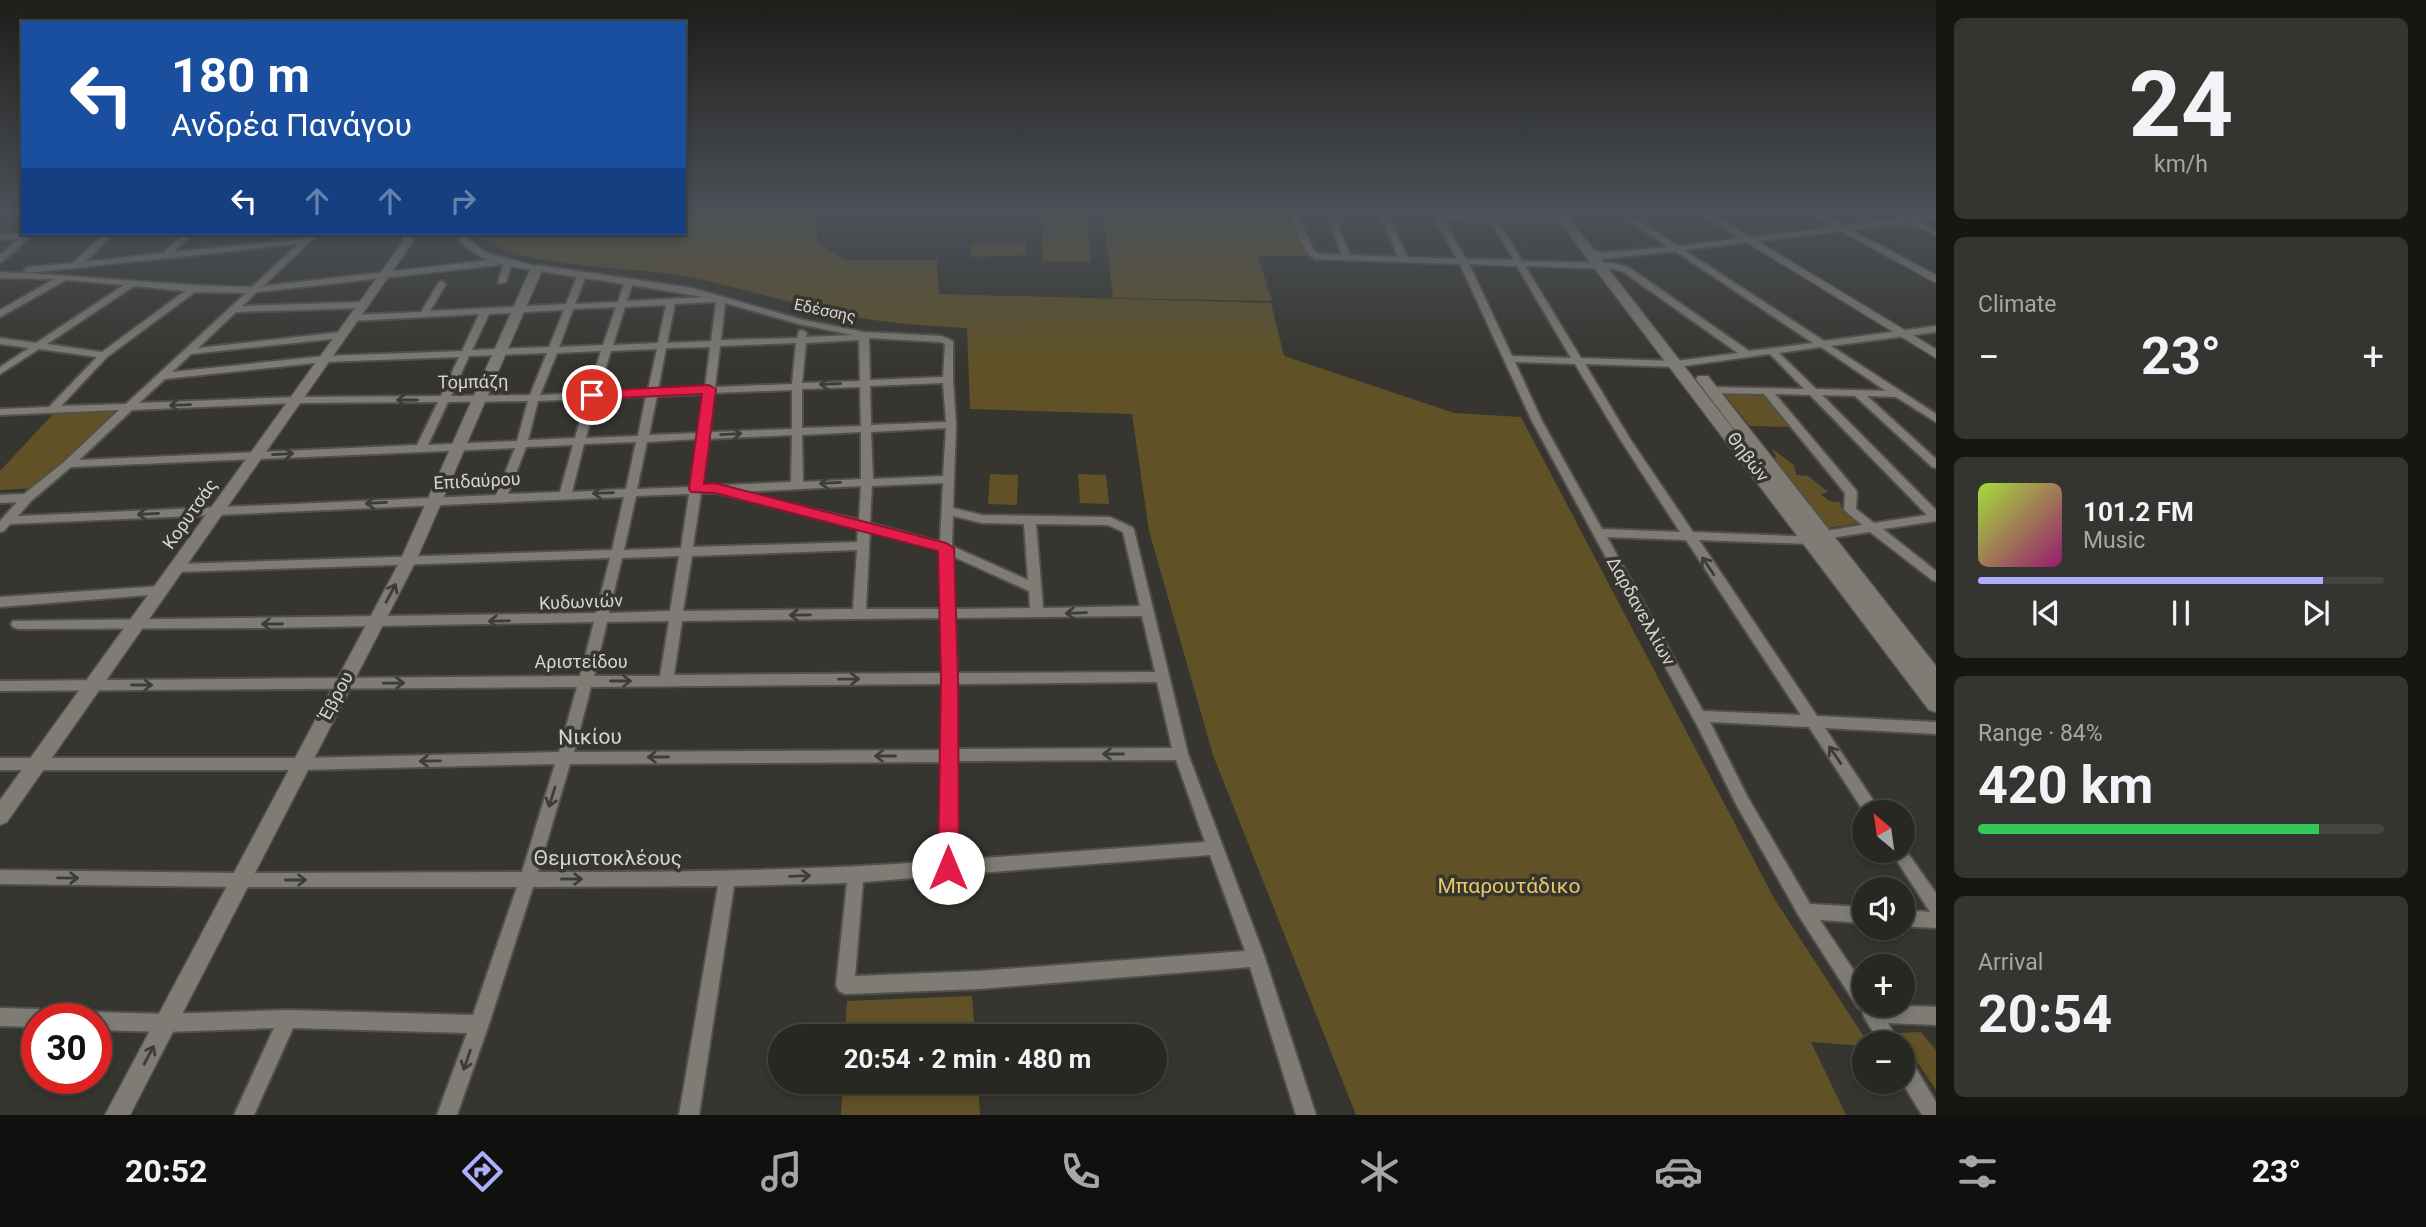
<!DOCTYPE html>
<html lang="en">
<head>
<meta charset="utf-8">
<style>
	body { margin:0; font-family:Roboto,sans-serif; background:#343430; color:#f1f3f6; height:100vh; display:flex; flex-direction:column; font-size:26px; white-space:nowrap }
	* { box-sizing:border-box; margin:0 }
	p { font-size:23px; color:#a5a6a6 }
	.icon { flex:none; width:38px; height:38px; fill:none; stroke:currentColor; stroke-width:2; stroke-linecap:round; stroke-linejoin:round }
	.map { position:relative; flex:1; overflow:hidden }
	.side { display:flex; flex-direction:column; gap:18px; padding:18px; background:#161613; width:490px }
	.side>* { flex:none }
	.banner { position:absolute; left:21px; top:21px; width:665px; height:214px; border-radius:0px; box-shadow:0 4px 10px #0003,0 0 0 2px #444441; background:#1a4fa0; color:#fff; overflow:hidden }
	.needle { width:46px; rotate:331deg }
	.buttons { position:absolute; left:1852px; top:800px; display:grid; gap:14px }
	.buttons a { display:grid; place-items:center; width:63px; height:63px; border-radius:50%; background:#282823; box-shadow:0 4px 10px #0003,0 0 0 2px #444441; font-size:35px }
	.speed { position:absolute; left:21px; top:1003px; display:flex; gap:14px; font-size:35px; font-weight:700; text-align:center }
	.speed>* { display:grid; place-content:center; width:91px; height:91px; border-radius:50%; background:#282823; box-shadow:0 4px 10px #0003,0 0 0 2px #444441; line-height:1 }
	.speed .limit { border:10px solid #d22; background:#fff; color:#111 }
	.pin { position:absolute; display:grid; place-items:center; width:60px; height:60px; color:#fff; margin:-30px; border:4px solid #fff; border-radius:50%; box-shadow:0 2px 7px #0007 }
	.me { position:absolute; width:77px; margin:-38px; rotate:0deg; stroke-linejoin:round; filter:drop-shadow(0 0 5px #0008) }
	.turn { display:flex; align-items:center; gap:24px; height:147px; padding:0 35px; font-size:32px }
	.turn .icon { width:91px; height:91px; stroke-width:2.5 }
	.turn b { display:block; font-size:49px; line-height:60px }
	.lanes { display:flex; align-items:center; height:66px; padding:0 35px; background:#0003; justify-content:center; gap:35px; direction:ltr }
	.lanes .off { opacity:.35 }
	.big { font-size:52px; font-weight:700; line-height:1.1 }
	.side .widget { flex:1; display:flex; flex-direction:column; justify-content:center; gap:10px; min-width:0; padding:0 24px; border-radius:10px; background:#343430 }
	.side .dial { align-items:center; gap:0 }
	.dial b { font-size:91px; line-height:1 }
	.song { display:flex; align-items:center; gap:21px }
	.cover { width:84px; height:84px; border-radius:10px; background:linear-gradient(135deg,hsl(80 70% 55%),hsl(320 70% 35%)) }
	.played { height:7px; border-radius:4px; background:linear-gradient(90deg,#acaffb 85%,#444441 85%) }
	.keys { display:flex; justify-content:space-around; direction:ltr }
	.heat { display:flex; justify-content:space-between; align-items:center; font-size:38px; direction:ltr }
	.charge { height:10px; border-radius:5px; background:linear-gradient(90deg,#34c759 84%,#444441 0) }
	.trip { position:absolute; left:768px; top:1024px; width:399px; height:70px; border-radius:35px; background:#282823; box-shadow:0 4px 10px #0003,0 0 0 2px #444441; font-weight:700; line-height:70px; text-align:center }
	.dock { display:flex; height:112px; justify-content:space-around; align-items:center; background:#10100e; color:#a5a6a6 }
	.dock .icon { width:49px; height:49px }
	.dock .current { color:#acaffb }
	.dock b { font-size:32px; color:#f1f3f6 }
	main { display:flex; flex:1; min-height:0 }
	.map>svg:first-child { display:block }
</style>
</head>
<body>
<main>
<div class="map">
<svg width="1936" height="1115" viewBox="0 0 1936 1115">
	<rect width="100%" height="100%" fill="#36352f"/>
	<g fill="#605226">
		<path d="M684,212h133v31l29,17h91l2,34 332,9 13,53 170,57 67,4 254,483 93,143h-4v3l-53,-4 35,73h-490l-143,-360 -64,-224 -17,-117 -162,-5 -3,-81c-41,-2 -82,-5 -122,-13 -54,-12 -107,-28 -161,-39 -59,-11 -162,-5 -207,-43h207z"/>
		<path d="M1103,212h183l21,44h-49l14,45 -159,-3z"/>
		<path d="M1042,214l45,1 4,47 -48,-1z"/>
		<path d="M1025,243l3,12 -56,2 -2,-12z"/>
		<path d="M1724,394l40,1 28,32 -42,-1z"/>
		<path d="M116,411l-80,77 -36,2v-19l53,-57z"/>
		<path d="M1771,448l23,17 2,10 12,1 20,16 -7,2 8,7 11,1 2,7 18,14 -32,5 -54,-70 3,-1z"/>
		<path d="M990,474l28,1 -1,30 -29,-1z"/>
		<path d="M1078,474l28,1 3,29 -29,-1z"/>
		<path d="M972,996l3,40h-130l2,-35z"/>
		<path d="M1921,1032l15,18v40l-38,-57z"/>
		<path d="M843,1082h135l2,33h-139z"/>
	</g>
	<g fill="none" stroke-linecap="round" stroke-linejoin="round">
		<defs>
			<g id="minor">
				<path d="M1288,212h8l18,39 6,3 22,1 -17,-43h8l17,43 48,2 -19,-45h8l20,45 50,2 -26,-47h8l2,3 128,5v4h-3l-67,-2 23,39 91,2 15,4 121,84 64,-8 -138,-92 -74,8 -17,-8 4,-3 14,5 66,-6 -51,-35h9l52,34 223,-27 -11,-7h10l11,6 25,-3v4l-17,2 17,9v5l-27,-12 -225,27 140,91 112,-15v6l-105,14 105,68v8l-40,-25 -29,-1 69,63v9l-4,-1 -77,-71 -33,-1 114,115v11l-53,8 53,42v10l-4,-1 -62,-48 -46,7 -4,-1 -2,-3 2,-3 42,-7 -18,-15 1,-17 -81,-99 -53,-1 -5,-3 5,-3 93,2 -34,-35 -94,13 -91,-3 45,75 63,93 121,5 2,3 -6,4 -111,-4 118,176 119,6v12l-111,-6 56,84h-17l-55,-85 -99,-5 37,74 63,108 54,3v16l-44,-3 44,66v18l72,3v18l-48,-2 11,20h-19l-16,-26 -2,-7 -4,-2 -59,-92 -62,-110 -38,-77 -167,-308 -72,-157 -145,-5 -9,-7zM1443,220l47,1 24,39 -48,-1zM1469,264l48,2 54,92 -59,-2zM1525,266l88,3 9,2 116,82 -62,8 -95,-3zM1821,347l65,44 -70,-2 -37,-36zM1515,362l60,2 45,75 60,93 -78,-3 -60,-108zM1775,394l35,1 117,120 -53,8 -18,-14 1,-17 -2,-3zM1607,537l79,3 115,175 -98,-4z"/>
				<path d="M35,233l-32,28 -3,1v-7l19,-16h-19v-4z"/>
				<path d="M105,233h9l-29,29 79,-9 20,-20h8l-18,19 130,-13 6,-6h9l-56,53 236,-27 4,3 -4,3 -242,27 -15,14 121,-4 5,3 -5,3 -127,4 -38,36 143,-16 5,3 -5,3 -150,16 -19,18 152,-16 138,-5 17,-37 -126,7 -5,-3 5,-3 68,-3 18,-30 3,-1 4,3 -16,27 136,-7 11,-27 -43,-7 -1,-2 4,-3 155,23 111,32 61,12 78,4 11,5v39l3,45 -3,83 29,7 128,2 22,10 2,3 54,224 77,204 51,157h-20l-46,-148 -271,22 -134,5 -6,-3 -3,-6 11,-102 -113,3 -35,229h-20l39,-229 -185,1 -44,137 -32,91h-20l30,-82 -174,-5 -39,87h-20l40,-87 -108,4 -70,-2v-12h-8l2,-3 6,-3 70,2 122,-4 185,5 44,-128h-278l-239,-3v-14l239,3 283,-1 33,-108 -255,6h-300v-12h300l259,-6 18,-65 -577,4v-10l580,-5 14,-54 -328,6 -248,1 -5,-2 -2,-3 2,-3 583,-8 14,-55 -434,14 -6,-4 6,-4 436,-14 12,-53 -614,27 -6,7 -4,1v-11l17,-19 -17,1v-8l24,-1 40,-32 55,-52 -119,5v-6l49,-2 48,-50 -58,-8 -39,25v-7l29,-19 -29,-4v-6l36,5 88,-58 -58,-5 -66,37v-7l54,-31 -54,-1v-6c84,3 167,14 252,15l46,-43 -270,29 -4,-3 4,-3 45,-4zM585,278l39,6 -6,18 -43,2zM632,285l72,12 -77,4zM134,286l51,5 -83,61 -55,-8zM195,292l51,1 -120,111 -65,2 46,-49zM716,302l-5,39 -44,2 8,-39zM725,303l74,21 53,11 -46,2 1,-4 -5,-3 -3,1 -2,7 -76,2zM666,305l-8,38 -45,2 12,-38zM616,307l-13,38 -44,2 14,-38zM564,310l-15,37 -77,3 17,-36zM869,338l71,4 5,2 -2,33 -73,3zM859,340l1,41 -58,2 4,-40zM796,343l-4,41 -77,3 5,-41zM710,347l-5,41 -47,2 8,-42zM657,349l-9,41 -50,2 13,-41zM601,351l-13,42 -48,2 17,-42zM547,353l-17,42 -79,1 18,-40zM459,357l-18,39 -146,1 -156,6 26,-24 159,-17zM943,383l3,39 -75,3 -1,-39zM860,387l1,39 -59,2v-39zM792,390v39l-82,3 4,-39zM704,394l-5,39 -50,2 8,-39zM646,396l-8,40 -52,2 10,-40zM586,399l-11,39 -47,2 10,-39zM528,401l-11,40 -89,4 20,-43zM438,402l-21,43 -338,15 53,-50 163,-7zM946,428l-3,48 -70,3 -2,-47zM861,432v47l-58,3 -1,-47zM792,435l-1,47 -89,4 7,-47zM698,439l-8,48 -53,2 10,-47zM636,442l-10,47 -54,3 12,-48zM573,445l-13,47 -52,2 18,-47zM515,448l-19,47 -478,21 13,-15 40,-34zM943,483l-3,59 -70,-19 2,-37zM861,486l-2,34 -119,-28zM701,493h16l141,34 -1,15 -164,5zM689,494l-8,54 -57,2 12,-54zM953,516l29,7 42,1 4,56 -76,-34zM1036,524l72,1 15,7 17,74 -97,2zM870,530l70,20 1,59h-75zM857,550l-4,59 -170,2 9,-55zM679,556l-9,55 -61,2 13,-55zM952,556l77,35 1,17 -76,1zM1142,616l13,56 -198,1 -2,-55zM942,618l1,55 -269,2 8,-54zM669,621l-9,55h-66l13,-54zM1157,682l15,66 -215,1v-65zM943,684l-1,66 -368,2 17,-65zM1176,760l29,82 -249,18 1,-99zM942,762l-2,99c-134,10 -268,11 -402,11l32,-108zM1210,855l35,96 -266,20 -124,5 8,-94z"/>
				<path d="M508,260l4,3 -6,19 -7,2 -1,-2 6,-19z"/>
				<path d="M161,586l6,4 -6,4 -161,13v-10z"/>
				<path d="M1902,845l34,48v35l-34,-2v-16l28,2 -40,-62h12z"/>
				<path d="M0,1008l38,1 6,3 3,6h-10v9l-37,-1z"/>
				<path d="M1902,1055l7,2 27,45v13h-14l-20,-33z"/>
			</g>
			<g id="tertiary">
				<path d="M1697,212h12l227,137v9z"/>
				<path d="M1806,212h12l118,63v8z"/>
				<path d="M402,233h10v10l-405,579 -7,3v-25l402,-557z"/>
				<path d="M454,233h10l14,14 9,6 56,15 -127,293 -286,554h-25l295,-554 130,-291c-30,-5 -59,-10 -76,-37z"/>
			</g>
			<path id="secondary" d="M1552,212h12l198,254 -66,-87 2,-3h10l228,290v46l-7,-2z"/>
		</defs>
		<use href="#minor" stroke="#52504b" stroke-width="4"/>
		<use href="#tertiary" stroke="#52504b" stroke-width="3"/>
		<use href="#secondary" stroke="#52504b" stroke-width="3"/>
		<use href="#minor" fill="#7e7c75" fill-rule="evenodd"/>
		<use href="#tertiary" fill="#7e7c75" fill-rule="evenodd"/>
		<use href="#secondary" fill="#7e7c75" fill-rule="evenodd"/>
	</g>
	<defs><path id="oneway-shaft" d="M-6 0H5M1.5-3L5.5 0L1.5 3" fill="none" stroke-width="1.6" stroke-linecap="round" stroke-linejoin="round" transform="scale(1.75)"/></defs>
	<g stroke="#3d3c36">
		<use href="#oneway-shaft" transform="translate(830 384) rotate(178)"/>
		<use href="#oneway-shaft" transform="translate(407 400) rotate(180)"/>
		<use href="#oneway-shaft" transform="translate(180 405) rotate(178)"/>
		<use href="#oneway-shaft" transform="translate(731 434) rotate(-3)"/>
		<use href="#oneway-shaft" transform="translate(283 454) rotate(-3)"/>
		<use href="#oneway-shaft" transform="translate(830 483) rotate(177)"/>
		<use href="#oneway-shaft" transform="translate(603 493) rotate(178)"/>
		<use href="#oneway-shaft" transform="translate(376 503) rotate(177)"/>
		<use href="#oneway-shaft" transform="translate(148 514) rotate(177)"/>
		<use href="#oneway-shaft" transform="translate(1708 566) rotate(-124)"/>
		<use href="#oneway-shaft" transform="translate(391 593) rotate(-62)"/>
		<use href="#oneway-shaft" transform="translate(1076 613) rotate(178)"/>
		<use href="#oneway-shaft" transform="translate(800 615) rotate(179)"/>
		<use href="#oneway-shaft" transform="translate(499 621) rotate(179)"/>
		<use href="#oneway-shaft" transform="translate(272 624) rotate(180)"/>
		<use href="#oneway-shaft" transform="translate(849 679) rotate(-1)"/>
		<use href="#oneway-shaft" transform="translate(621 681)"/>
		<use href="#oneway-shaft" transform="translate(394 683) rotate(-1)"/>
		<use href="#oneway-shaft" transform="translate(142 685)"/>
		<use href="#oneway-shaft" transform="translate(1113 754) rotate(180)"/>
		<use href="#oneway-shaft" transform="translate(1835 755) rotate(-124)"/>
		<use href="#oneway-shaft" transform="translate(885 756) rotate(180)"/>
		<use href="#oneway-shaft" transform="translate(658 757) rotate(180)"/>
		<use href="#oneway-shaft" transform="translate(430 761) rotate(179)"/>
		<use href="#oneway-shaft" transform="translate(552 797) rotate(107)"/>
		<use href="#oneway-shaft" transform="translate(800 876) rotate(-2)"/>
		<use href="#oneway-shaft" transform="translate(68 878) rotate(1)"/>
		<use href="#oneway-shaft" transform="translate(572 879)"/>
		<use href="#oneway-shaft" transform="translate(296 880)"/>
		<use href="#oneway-shaft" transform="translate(149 1055) rotate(-62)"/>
		<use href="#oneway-shaft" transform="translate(467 1060) rotate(109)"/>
	</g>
	<linearGradient id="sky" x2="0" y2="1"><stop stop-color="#1e1d1a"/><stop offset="0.58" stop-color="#4c5158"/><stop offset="1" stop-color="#4c5158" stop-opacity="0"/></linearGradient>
	<rect width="1936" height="368" fill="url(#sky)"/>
	<path fill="#e11d48" stroke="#92132f" stroke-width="2" d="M709,385l7,4 -12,95 11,-1 231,60 8,5 4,130 1,190 -3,6 -8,3 -7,-3 -3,-6 3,-190 -3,-127 -223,-58 -24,-1 -2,-3 13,-95 -110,5 -6,-4 6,-4z"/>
	<g text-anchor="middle" stroke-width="7" stroke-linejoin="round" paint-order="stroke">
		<g font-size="16" fill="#d6d5d2" stroke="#36352f">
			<text transform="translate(825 310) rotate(12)" y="6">Εδέσσης</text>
		</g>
		<g font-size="18" fill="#d6d5d2" stroke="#36352f">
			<text transform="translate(473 382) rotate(-1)" y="6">Τομπάζη</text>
			<text transform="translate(1748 457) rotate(53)" y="6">Θηβών</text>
			<text transform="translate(477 481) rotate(-3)" y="6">Επιδαύρου</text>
			<text transform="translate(190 514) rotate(-55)" y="6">Κορυτσάς</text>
			<text transform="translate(581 602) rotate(-2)" y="6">Κυδωνιών</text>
			<text transform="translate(1641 611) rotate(61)" y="6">Δαρδανελλίων</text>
			<text x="581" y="668">Αριστείδου</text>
			<text transform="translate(336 696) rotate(-62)" y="6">Έβρου</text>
		</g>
		<g font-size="21" fill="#d6d5d2" stroke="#36352f">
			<text transform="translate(590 737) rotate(-1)" y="7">Νικίου</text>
			<text x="608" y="865">Θεμιστοκλέους</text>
		</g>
		<g font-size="21" fill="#e6c764" stroke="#36352f">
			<text x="1509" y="893">Μπαρουτάδικο</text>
		</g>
	</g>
</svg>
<div class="buttons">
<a><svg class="needle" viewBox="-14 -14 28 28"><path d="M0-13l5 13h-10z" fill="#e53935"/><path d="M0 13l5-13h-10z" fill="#a5a6a6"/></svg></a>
<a><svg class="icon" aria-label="sound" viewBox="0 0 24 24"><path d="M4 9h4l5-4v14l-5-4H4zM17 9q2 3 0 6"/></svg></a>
<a>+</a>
<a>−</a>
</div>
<div class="speed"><div class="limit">30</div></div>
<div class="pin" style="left:592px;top:395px;background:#d93025"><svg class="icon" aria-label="arrive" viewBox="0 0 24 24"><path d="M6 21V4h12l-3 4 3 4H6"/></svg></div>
<svg class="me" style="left:948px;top:868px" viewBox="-20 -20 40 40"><circle r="19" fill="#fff"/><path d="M0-13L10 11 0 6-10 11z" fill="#e11d48"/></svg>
<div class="trip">20:54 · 2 min · 480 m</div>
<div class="banner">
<div class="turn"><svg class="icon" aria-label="left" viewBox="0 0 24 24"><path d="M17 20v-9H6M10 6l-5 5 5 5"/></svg><div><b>180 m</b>Ανδρέα Πανάγου</div></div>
<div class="lanes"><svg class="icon" aria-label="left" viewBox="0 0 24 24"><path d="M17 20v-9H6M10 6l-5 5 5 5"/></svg><svg class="icon off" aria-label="ahead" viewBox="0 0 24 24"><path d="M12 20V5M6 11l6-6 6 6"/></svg><svg class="icon off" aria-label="ahead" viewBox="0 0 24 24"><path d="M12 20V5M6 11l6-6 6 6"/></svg><svg class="icon off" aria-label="right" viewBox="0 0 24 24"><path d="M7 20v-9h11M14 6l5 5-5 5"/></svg></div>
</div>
</div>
<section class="side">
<div class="widget dial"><b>24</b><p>km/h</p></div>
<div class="widget"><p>Climate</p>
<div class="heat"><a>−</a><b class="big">23°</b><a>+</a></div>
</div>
<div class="widget">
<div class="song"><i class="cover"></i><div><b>101.2 FM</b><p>Music</p></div></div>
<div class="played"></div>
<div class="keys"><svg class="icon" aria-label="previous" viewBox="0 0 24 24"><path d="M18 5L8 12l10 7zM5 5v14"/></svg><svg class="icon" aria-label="pause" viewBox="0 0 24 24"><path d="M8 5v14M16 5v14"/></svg><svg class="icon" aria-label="next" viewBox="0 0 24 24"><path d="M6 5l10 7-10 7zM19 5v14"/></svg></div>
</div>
<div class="widget"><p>Range · 84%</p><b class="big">420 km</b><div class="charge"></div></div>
<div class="widget"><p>Arrival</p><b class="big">20:54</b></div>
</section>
</main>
<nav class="dock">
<b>20:52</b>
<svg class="icon current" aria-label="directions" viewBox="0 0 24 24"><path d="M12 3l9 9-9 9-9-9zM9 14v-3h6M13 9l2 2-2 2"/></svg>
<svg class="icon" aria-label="music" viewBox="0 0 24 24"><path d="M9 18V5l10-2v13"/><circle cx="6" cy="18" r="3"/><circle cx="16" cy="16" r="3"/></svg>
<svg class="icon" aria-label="phone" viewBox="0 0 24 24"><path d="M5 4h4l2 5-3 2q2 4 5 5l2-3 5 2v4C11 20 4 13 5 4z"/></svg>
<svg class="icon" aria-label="climate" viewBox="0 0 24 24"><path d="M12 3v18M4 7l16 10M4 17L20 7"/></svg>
<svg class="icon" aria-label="car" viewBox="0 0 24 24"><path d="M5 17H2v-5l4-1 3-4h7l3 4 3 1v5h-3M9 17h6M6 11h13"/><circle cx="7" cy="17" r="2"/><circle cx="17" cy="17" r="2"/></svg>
<svg class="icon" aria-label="filters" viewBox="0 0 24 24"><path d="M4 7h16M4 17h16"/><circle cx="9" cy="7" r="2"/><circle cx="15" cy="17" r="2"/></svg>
<b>23°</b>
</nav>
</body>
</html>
